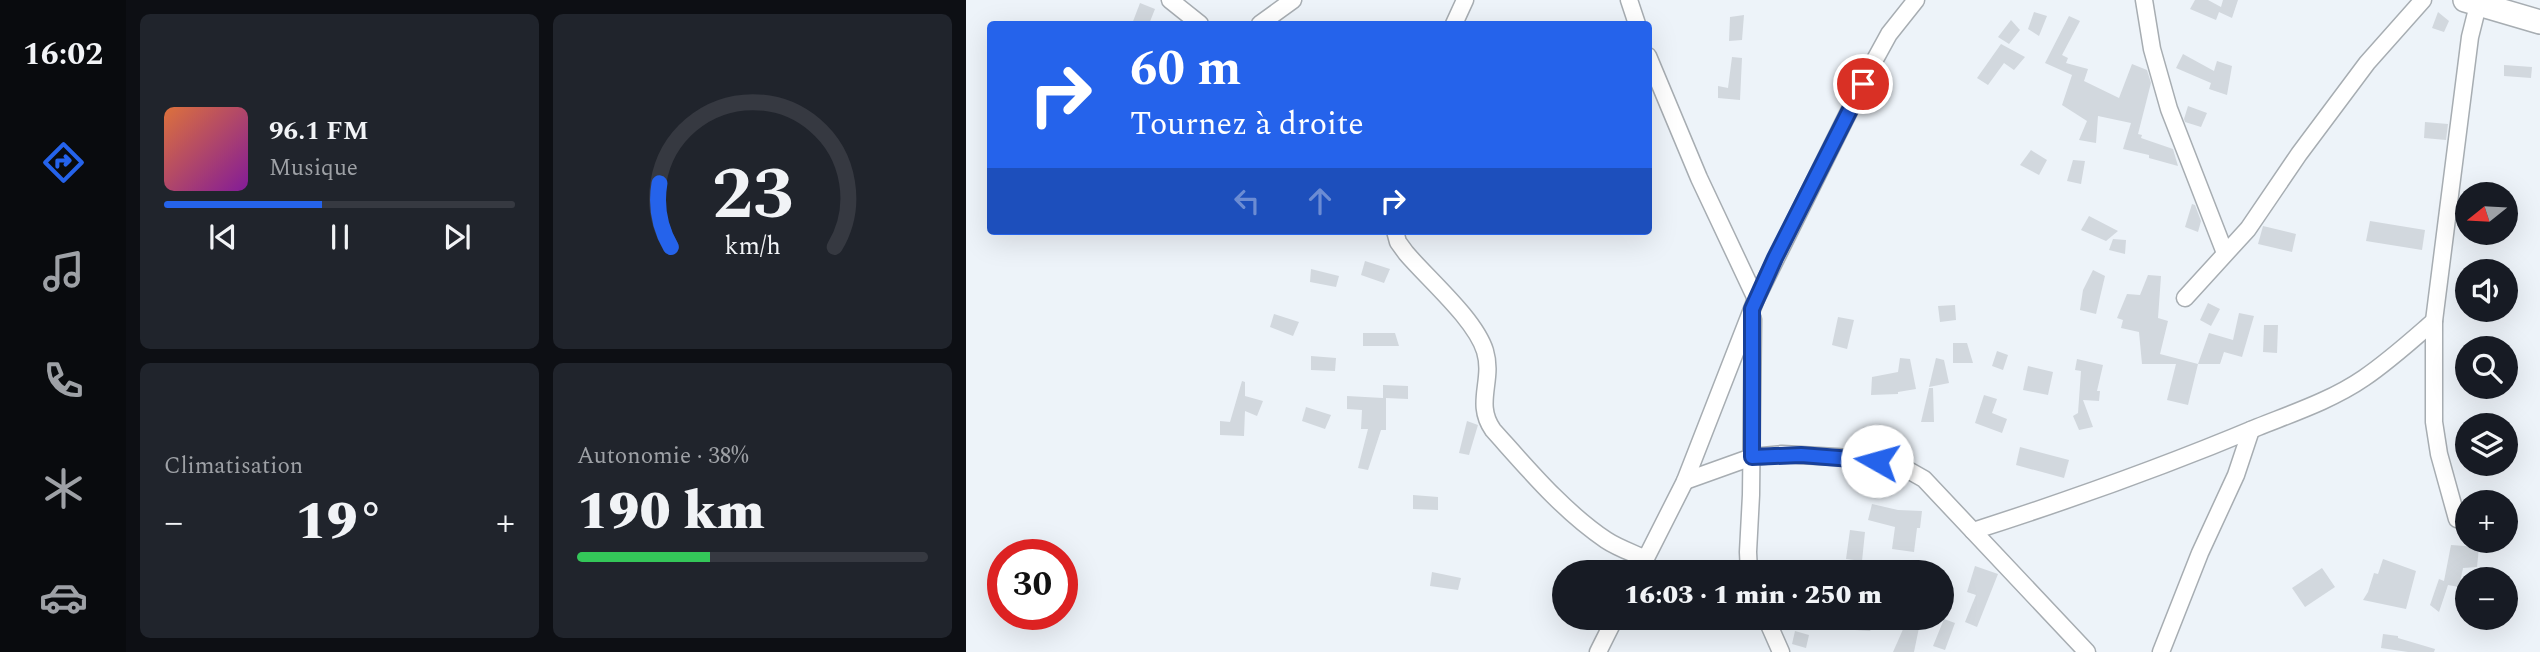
<!DOCTYPE html>
<html lang="fr">
<head>
<meta charset="utf-8">
<style>
	body { margin:0; font-family:Spectral,serif; background:#20242c; color:#f1f3f6; height:100vh; display:flex; flex-direction:column; font-size:26px; white-space:nowrap }
	* { box-sizing:border-box; margin:0 }
	p { font-size:23px; color:#9ea1a6 }
	.icon { flex:none; width:38px; height:38px; fill:none; stroke:currentColor; stroke-width:2; stroke-linecap:round; stroke-linejoin:round }
	.map { position:relative; flex:1; overflow:hidden }
	.side { display:flex; flex-direction:column; gap:14px; padding:14px; background:#0d0f14; width:840px }
	.side>* { flex:none }
	.banner { position:absolute; left:21px; top:21px; width:665px; height:214px; border-radius:7px; box-shadow:0 7px 28px #0002; background:#2563eb; color:#fff; overflow:hidden }
	.needle { width:46px; rotate:252deg }
	.buttons { position:absolute; left:1489px; top:182px; display:grid; gap:14px }
	.buttons a { display:grid; place-items:center; width:63px; height:63px; border-radius:50%; background:#171b24; box-shadow:0 7px 28px #0002; font-size:35px }
	.speed { position:absolute; left:21px; top:539px; display:flex; gap:14px; font-size:35px; font-weight:700; text-align:center }
	.speed>* { display:grid; place-content:center; width:91px; height:91px; border-radius:50%; background:#171b24; box-shadow:0 7px 28px #0002; line-height:1 }
	.speed .limit { border:10px solid #d22; background:#fff; color:#111 }
	.pin { position:absolute; display:grid; place-items:center; width:60px; height:60px; color:#fff; margin:-30px; border:4px solid #fff; border-radius:50%; box-shadow:0 2px 7px #0007 }
	.me { position:absolute; width:77px; margin:-38px; rotate:277deg; stroke-linejoin:round; filter:drop-shadow(0 0 5px #0008) }
	.turn { display:flex; align-items:center; gap:24px; height:147px; padding:0 28px; font-size:32px }
	.turn .icon { width:91px; height:91px; stroke-width:2.5 }
	.turn b { display:block; font-size:49px; line-height:60px }
	.lanes { display:flex; align-items:center; height:66px; padding:0 28px; background:#0003; justify-content:center; gap:35px; direction:ltr }
	.lanes .off { opacity:.35 }
	.big { font-size:52px; font-weight:800; line-height:1.1 }
	.side .tile { flex:1; display:flex; flex-direction:column; justify-content:center; gap:10px; min-width:0; padding:0 24px; border-radius:10px; background:#20242c }
	.side .dial { align-items:center; gap:0 }
	.dial svg { height:182px; overflow:visible; fill:none; stroke:#363941; stroke-width:7; stroke-linecap:round; text-anchor:middle }
	.dial text { fill:#f1f3f6; stroke:none }
	.song { display:flex; align-items:center; gap:21px }
	.cover { width:84px; height:84px; border-radius:10px; background:linear-gradient(135deg,hsl(20 70% 55%),hsl(290 70% 35%)) }
	.played { height:7px; border-radius:4px; background:linear-gradient(90deg,#2563eb 45%,#363941 45%) }
	.keys { display:flex; justify-content:space-around; direction:ltr }
	.heat { display:flex; justify-content:space-between; align-items:center; font-size:38px; direction:ltr }
	.charge { height:10px; border-radius:5px; background:linear-gradient(90deg,#34c759 38%,#363941 0) }
	.side .tiles { flex:1; display:grid; gap:14px; grid-template-columns:repeat(2,1fr) }
	.trip { position:absolute; left:586px; top:560px; width:402px; height:70px; border-radius:35px; background:#171b24; box-shadow:0 7px 28px #0002; font-weight:800; line-height:70px; text-align:center }
	main { display:flex; flex:1; min-height:0 }
	.tab-bar { display:flex; flex-direction:column; width:126px; justify-content:space-around; align-items:center; background:#090b0e; color:#9ea1a6 }
	.tab-bar .icon { width:49px; height:49px }
	.tab-bar .on { color:#2563eb }
	.tab-bar b { font-size:32px; color:#f1f3f6 }
	.map>svg:first-child { display:block }
</style>
</head>
<body>
<main>
<nav class="tab-bar">
<b>16:02</b>
<svg class="icon on" aria-label="directions" viewBox="0 0 24 24"><path d="M12 3l9 9-9 9-9-9zM9 14v-3h6M13 9l2 2-2 2"/></svg>
<svg class="icon" aria-label="music" viewBox="0 0 24 24"><path d="M9 18V5l10-2v13"/><circle cx="6" cy="18" r="3"/><circle cx="16" cy="16" r="3"/></svg>
<svg class="icon" aria-label="phone" viewBox="0 0 24 24"><path d="M5 4h4l2 5-3 2q2 4 5 5l2-3 5 2v4C11 20 4 13 5 4z"/></svg>
<svg class="icon" aria-label="climate" viewBox="0 0 24 24"><path d="M12 3v18M4 7l16 10M4 17L20 7"/></svg>
<svg class="icon" aria-label="car" viewBox="0 0 24 24"><path d="M5 17H2v-5l4-1 3-4h7l3 4 3 1v5h-3M9 17h6M6 11h13"/><circle cx="7" cy="17" r="2"/><circle cx="17" cy="17" r="2"/></svg>
</nav>
<section class="side">
<div class="tiles">
<div class="tile">
<div class="song"><i class="cover"></i><div><b>96.1 FM</b><p>Musique</p></div></div>
<div class="played"></div>
<div class="keys"><svg class="icon" aria-label="previous" viewBox="0 0 24 24"><path d="M18 5L8 12l10 7zM5 5v14"/></svg><svg class="icon" aria-label="pause" viewBox="0 0 24 24"><path d="M8 5v14M16 5v14"/></svg><svg class="icon" aria-label="next" viewBox="0 0 24 24"><path d="M6 5l10 7-10 7zM19 5v14"/></svg></div>
</div>
<div class="tile dial"><svg viewBox="0 0 100 80">
<path d="M14 69A42 42 0 1 1 86 69"/>
<path d="M14 69A42 42 0 0 1 9 41" stroke="#2563eb"/>
<text x="50" y="56" font-size="32" font-weight="700">23</text>
<text x="50" y="72" font-size="11">km/h</text>
</svg></div>
<div class="tile"><p>Climatisation</p>
<div class="heat"><a>−</a><b class="big">19°</b><a>+</a></div>
</div>
<div class="tile"><p>Autonomie · 38%</p><b class="big">190 km</b><div class="charge"></div></div>
</div>
</section>
<div class="map">
<svg width="1574" height="652" viewBox="0 0 1574 652">
	<rect width="100%" height="100%" fill="#edf3f9"/>
	<g fill="#d2d8de">
		<path d="M1229,0h13l13,7 2,-7h15l-6,18 -13,-6 -3,8 -26,-11z"/>
		<path d="M174,3l15,6 -6,15h-17z"/>
		<path d="M1068,12l13,4 -8,20 -11,-7z"/>
		<path d="M1472,12l11,9 -5,11 -12,-4z"/>
		<path d="M778,15l-2,25 -13,1 1,-24z"/>
		<path d="M1103,16l11,5 -18,34 6,3 -2,5 22,6 -4,12 35,17 13,-34 15,6 4,13 -13,51 4,1 -1,3 32,11 5,17 -29,-8v-3l-26,-6 8,-26 -33,-7 -2,27 -17,-3 8,-19 -25,-16 10,-30 -27,-12z"/>
		<path d="M1045,20l9,10 -11,14 -11,-7z"/>
		<path d="M1035,44l24,13 -11,13 -10,-7 -16,22 -11,-7z"/>
		<path d="M1217,54l31,17 3,-10 15,5 -5,29 -18,-6 2,-6 -35,-15z"/>
		<path d="M766,57l10,1 -2,42 -22,-2v-12l10,2z"/>
		<path d="M1538,65l28,2 -1,11 -27,-2z"/>
		<path d="M1222,106l19,7 -6,14 -16,-5 -1,-3z"/>
		<path d="M1459,122l23,2 -2,16 -22,-2z"/>
		<path d="M1065,150l16,10 -8,15 -19,-10z"/>
		<path d="M1107,160l12,1 -4,23 -14,-3z"/>
		<path d="M1226,204l3,1 6,16 -3,11 -13,-5z"/>
		<path d="M1123,216l29,15 -12,10 -25,-11z"/>
		<path d="M1404,221l55,9 -3,20 -56,-9z"/>
		<path d="M1297,226l33,8 -4,18 -34,-8z"/>
		<path d="M1147,239l13,1 -1,14 -16,-4z"/>
		<path d="M399,261l25,8 -6,14 -23,-8z"/>
		<path d="M345,269l28,7 -3,11 -26,-5z"/>
		<path d="M1127,270l12,6 -9,38 -16,-4 3,-20z"/>
		<path d="M1182,275l13,1 -3,42 10,3 -8,33 38,10 -10,41 -21,-5 9,-36h-34l-3,-32 -18,-4 2,-8 -6,-2 10,-24 13,1z"/>
		<path d="M1242,303l12,6 -9,17 -11,-6z"/>
		<path d="M989,305l1,15 -16,2 -2,-16z"/>
		<path d="M1273,313l15,3 -12,41 -18,-5 -4,12h-22l11,-31 24,7z"/>
		<path d="M308,314l25,8 -6,14 -23,-9z"/>
		<path d="M872,317l16,3 -7,29 -15,-4z"/>
		<path d="M1298,325h14l-1,28 -14,-1z"/>
		<path d="M397,333h32l4,13h-36z"/>
		<path d="M987,343h14l6,20h-20z"/>
		<path d="M1031,351l11,4 -5,15 -11,-4z"/>
		<path d="M345,356l25,2 -1,13 -24,-1z"/>
		<path d="M934,358l10,1 6,30 -18,3v2l-27,1 1,-18 26,-5z"/>
		<path d="M970,358l8,2 5,23 -20,4z"/>
		<path d="M1111,359l26,6 -6,26h3l-1,10 -16,-1 10,27 -14,3 -6,-14 5,-3 3,-42 -6,-1z"/>
		<path d="M1062,366l25,6 -5,23 -25,-5z"/>
		<path d="M276,381l3,1v14l18,5 -6,15 -12,-5 -1,25 -24,-1v-14l10,1z"/>
		<path d="M417,385l25,1v13l-22,-1v32h-5l-13,40 -10,-2 10,-39h-7l1,-19 -15,-1v-13l36,2z"/>
		<path d="M963,388h4l1,34h-13z"/>
		<path d="M1018,395l13,4 -5,14 15,6 -5,14 -27,-10z"/>
		<path d="M340,407l25,8 -6,14 -23,-8z"/>
		<path d="M501,421l11,4 -9,30 -10,-2z"/>
		<path d="M1054,447l49,13 -5,18 -48,-13z"/>
		<path d="M447,495l25,2v13l-25,-1z"/>
		<path d="M906,504l26,6 24,1 -2,17h-3l-3,24 -22,-3 3,-22 -27,-7z"/>
		<path d="M884,530l15,2 -3,29 31,5 -1,6h-41l3,-12 -8,-1z"/>
		<path d="M1485,545l28,2 -2,20 -14,1 -4,19 -11,-2 -9,27 -9,-7 9,-26 5,2z"/>
		<path d="M1417,559l33,12 -10,38 -43,-9 5,-8 6,-19 4,1z"/>
		<path d="M1009,566l23,8 -21,53 -12,-5 11,-27 -9,-3z"/>
		<path d="M1356,568l13,19 -30,20 -13,-19z"/>
		<path d="M466,572l29,6 -3,12 -28,-4z"/>
		<path d="M897,618h16l-9,13 -15,-1z"/>
		<path d="M942,618h13l-7,34h-21z"/>
		<path d="M978,619l11,4 -10,27 -12,-4z"/>
		<path d="M829,631l14,4 -3,13 -14,-4z"/>
		<path d="M1417,634l15,2v2l37,11 -1,3h-26l-27,-4z"/>
	</g>
	<g fill="none" stroke-linecap="round" stroke-linejoin="round">
		<defs>
			<g id="street">
				<path d="M204,0l30,24"/>
				<path d="M663,0l8,24"/>
				<path d="M1178,0l8,49 17,60 56,144"/>
				<path d="M294,24l33,-24"/>
				<path d="M488,24l11,-24"/>
				<path d="M682,56l51,122 57,121"/>
				<path d="M429,231l3,11 8,11c23,27 69,66 79,98 9,30 -11,52 8,79 35,39 70,81 113,110 12,8 27,13 40,19"/>
				<path d="M1219,298l63,-69 51,-75 68,-91 56,-63"/>
				<path d="M719,481l67,-24 30,-3 55,3 40,4 24,5 23,13 163,173"/>
				<path d="M1491,519l-18,-65 -5,-32v-101l36,-284 8,-32"/>
				<path d="M1007,531c97,-31 192,-65 285,-104 35,-14 74,-27 106,-49 25,-17 47,-37 70,-57"/>
				<path d="M673,572l46,-91 71,-182 116,-234 17,-31 27,-34"/>
				<path d="M783,572l-1,-20 3,-57 2,-176"/>
				<path d="M800,618l15,34"/>
				<path d="M632,652l17,-34"/>
				<path d="M1195,652l39,-99 36,-78 15,-45"/>
			</g>
			<path id="secondary" d="M1499,0l75,22"/>
		</defs>
		<use href="#street" stroke="#a7adb2" stroke-width="19"/>
		<use href="#secondary" stroke="#a7adb2" stroke-width="26"/>
		<use href="#street" stroke="#fff" stroke-width="16"/>
		<use href="#secondary" stroke="#fff" stroke-width="23"/>
	</g>
	<g fill="none" stroke-linecap="round" stroke-linejoin="round">
		<defs>
			<path id="route" d="M897,84l-88,174 -23,51v148l49,-2 76,6"/>
		</defs>
		<use href="#route" stroke="#184099" stroke-width="18"/>
		<use href="#route" stroke="#2563eb" stroke-width="12"/>
	</g>
</svg>
<div class="buttons">
<a><svg class="needle" viewBox="-14 -14 28 28"><path d="M0-13l5 13h-10z" fill="#e53935"/><path d="M0 13l5-13h-10z" fill="#9ea1a6"/></svg></a>
<a><svg class="icon" aria-label="sound" viewBox="0 0 24 24"><path d="M4 9h4l5-4v14l-5-4H4zM17 9q2 3 0 6"/></svg></a>
<a><svg class="icon" aria-label="search" viewBox="0 0 24 24"><circle cx="10" cy="10" r="6"/><path d="M15 15l6 6"/></svg></a>
<a><svg class="icon" aria-label="layers" viewBox="0 0 24 24"><path d="M12 4l9 5-9 5-9-5zM3 14l9 5 9-5"/></svg></a>
<a>+</a>
<a>−</a>
</div>
<div class="speed"><div class="limit">30</div></div>
<div class="pin" style="left:897px;top:84px;background:#d93025"><svg class="icon" aria-label="arrive" viewBox="0 0 24 24"><path d="M6 21V4h12l-3 4 3 4H6"/></svg></div>
<svg class="me" style="left:911px;top:461px" viewBox="-20 -20 40 40"><circle r="19" fill="#fff"/><path d="M0-13L10 11 0 6-10 11z" fill="#2563eb"/></svg>
<div class="trip">16:03 · 1 min · 250 m</div>
<div class="banner">
<div class="turn"><svg class="icon" aria-label="right" viewBox="0 0 24 24"><path d="M7 20v-9h11M14 6l5 5-5 5"/></svg><div><b>60 m</b>Tournez à droite</div></div>
<div class="lanes"><svg class="icon off" aria-label="left" viewBox="0 0 24 24"><path d="M17 20v-9H6M10 6l-5 5 5 5"/></svg><svg class="icon off" aria-label="ahead" viewBox="0 0 24 24"><path d="M12 20V5M6 11l6-6 6 6"/></svg><svg class="icon" aria-label="right" viewBox="0 0 24 24"><path d="M7 20v-9h11M14 6l5 5-5 5"/></svg></div>
</div>
</div>
</main>
</body>
</html>
